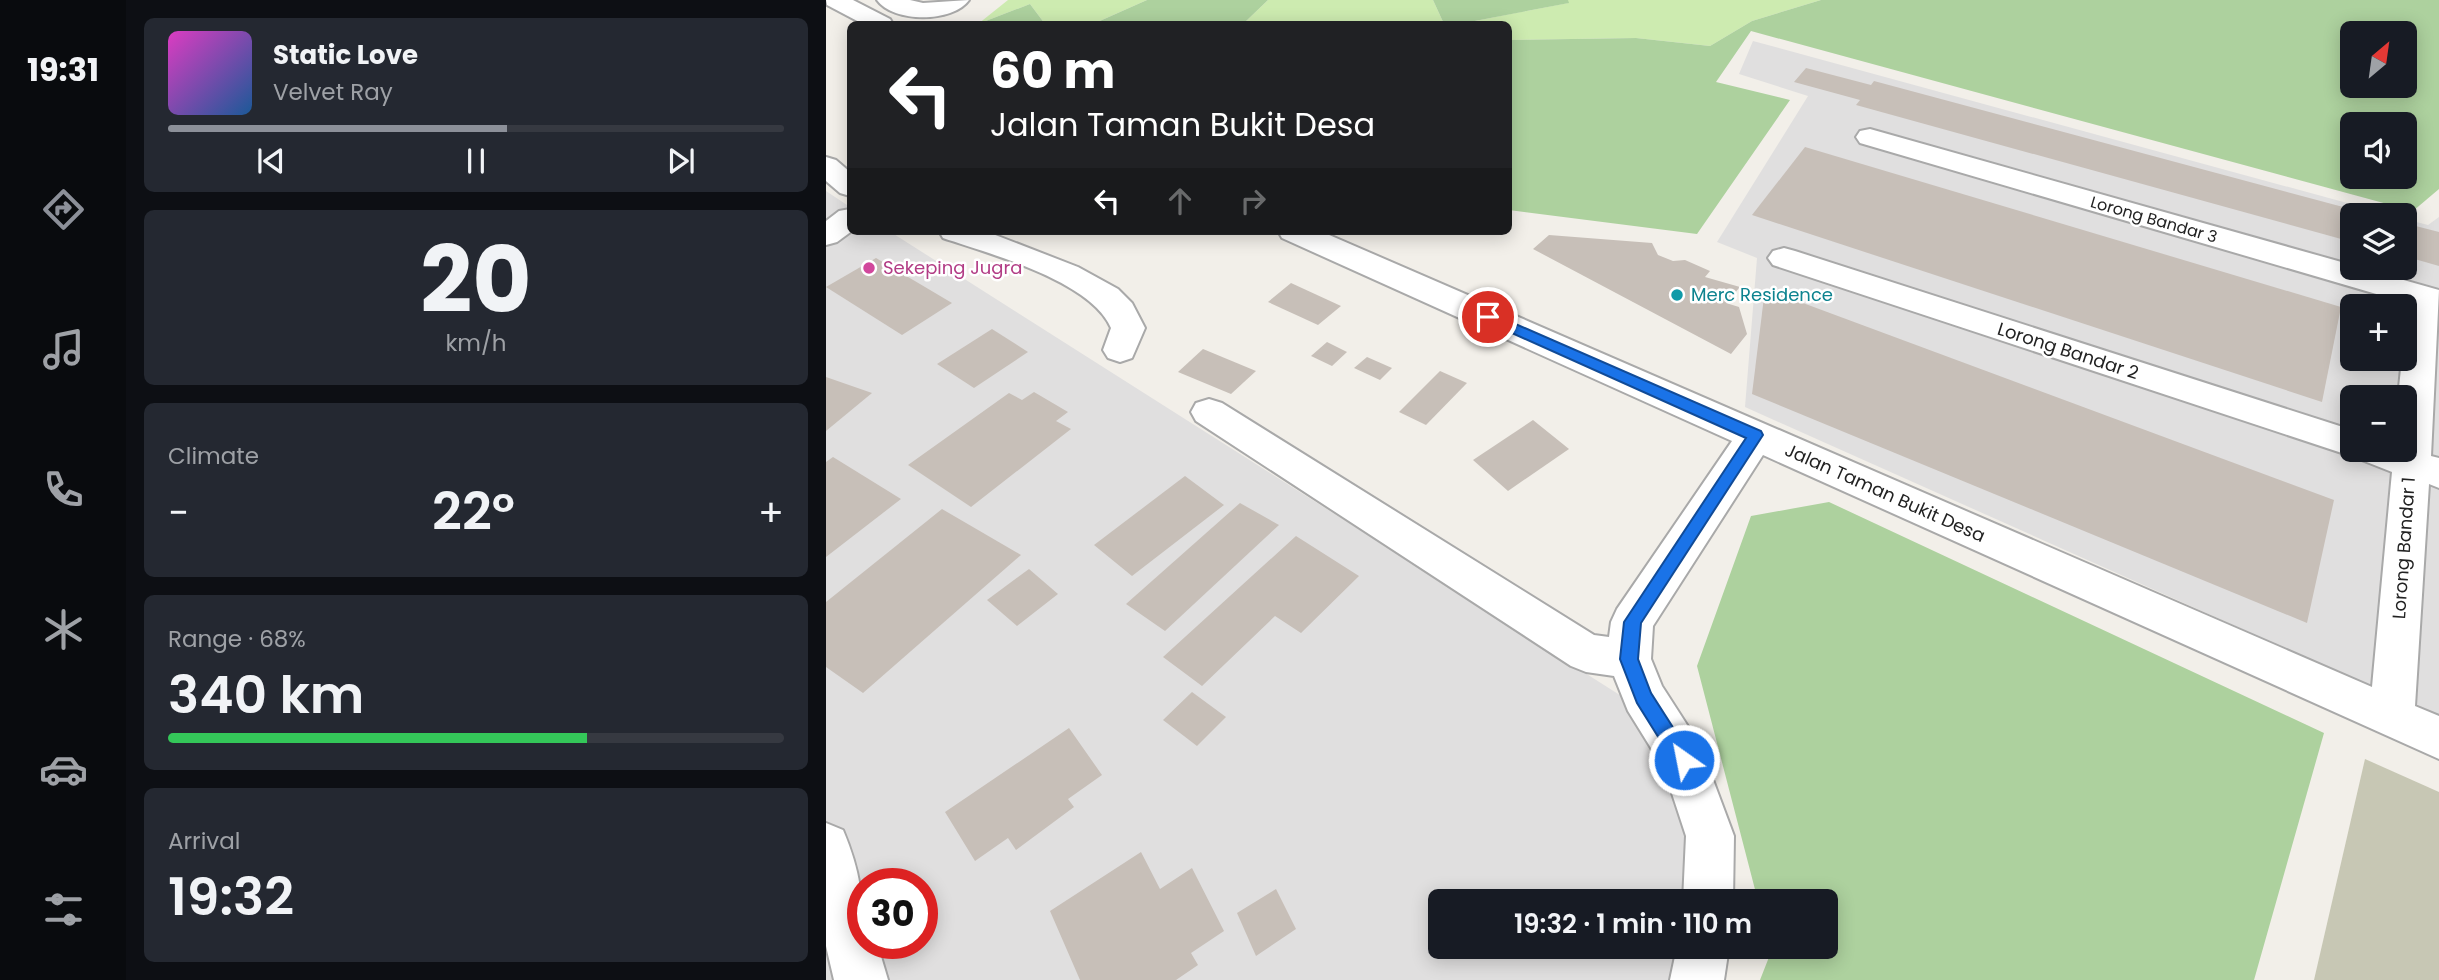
<!DOCTYPE html>
<html lang="en">
<head>
<meta charset="utf-8">
<style>
	body { margin:0; font-family:Poppins,sans-serif; background:#242831; color:#f1f3f6; height:100vh; display:flex; flex-direction:column; font-size:26px; white-space:nowrap }
	* { box-sizing:border-box; margin:0 }
	p { font-size:23px; color:#9ea1a6 }
	.icon { flex:none; width:38px; height:38px; fill:none; stroke:currentColor; stroke-width:2; stroke-linecap:round; stroke-linejoin:round }
	.map { position:relative; flex:1; overflow:hidden }
	.panel { display:flex; flex-direction:column; gap:18px; padding:18px; background:#0d0f14; width:700px }
	.panel>* { flex:none }
	.hud { position:absolute; left:21px; top:21px; width:665px; height:214px; border-radius:10px; box-shadow:0 4px 18px #0003; background:#202124; color:#fff; overflow:hidden }
	.needle { width:46px; rotate:29deg }
	.fabs { position:absolute; left:1514px; top:21px; display:grid; gap:14px }
	.fabs a { display:grid; place-items:center; width:77px; height:77px; border-radius:10px; background:#171b24; box-shadow:0 4px 18px #0003; font-size:35px }
	.speed { position:absolute; left:21px; top:868px; display:flex; gap:14px; font-size:35px; font-weight:700; text-align:center }
	.speed>* { display:grid; place-content:center; width:91px; height:91px; border-radius:50%; background:#171b24; box-shadow:0 4px 18px #0003; line-height:1 }
	.speed .limit { border:10px solid #d22; background:#fff; color:#111 }
	.pin { position:absolute; display:grid; place-items:center; width:60px; height:60px; color:#fff; margin:-30px; border:4px solid #fff; border-radius:50%; box-shadow:0 2px 7px #0007 }
	.me { position:absolute; width:77px; margin:-38px; rotate:327deg; stroke-linejoin:round; filter:drop-shadow(0 0 5px #0008) }
	.turn { display:flex; align-items:center; gap:24px; height:147px; padding:0 28px; font-size:32px }
	.turn .icon { width:91px; height:91px; stroke-width:2.5 }
	.turn b { display:block; font-size:49px; line-height:60px }
	.lanes { display:flex; align-items:center; height:66px; padding:0 28px; background:#0003; justify-content:center; gap:35px; direction:ltr }
	.lanes .off { opacity:.35 }
	.big { font-size:52px; font-weight:600; line-height:1.1 }
	.panel .tile { flex:1; display:flex; flex-direction:column; justify-content:center; gap:10px; min-width:0; padding:0 24px; border-radius:10px; background:#242831 }
	.panel .dial { align-items:center; gap:0 }
	.dial b { font-size:91px; line-height:1 }
	.song { display:flex; align-items:center; gap:21px }
	.cover { width:84px; height:84px; border-radius:10px; background:linear-gradient(135deg,hsl(310 70% 55%),hsl(210 70% 35%)) }
	.played { height:7px; border-radius:4px; background:linear-gradient(90deg,#8c9099 55%,#363941 55%) }
	.keys { display:flex; justify-content:space-around; direction:ltr }
	.heat { display:flex; justify-content:space-between; align-items:center; font-size:38px; direction:ltr }
	.charge { height:10px; border-radius:5px; background:linear-gradient(90deg,#34c759 68%,#363941 0) }
	.trip { position:absolute; left:602px; top:889px; width:410px; height:70px; border-radius:10px; background:#171b24; box-shadow:0 4px 18px #0003; font-weight:600; line-height:70px; text-align:center }
	main { display:flex; flex:1; min-height:0 }
	.tabs { display:flex; flex-direction:column; width:126px; justify-content:space-around; align-items:center; background:#090b0e; color:#9ea1a6 }
	.tabs .icon { width:49px; height:49px }
	.tabs .selected { color:#8c9099 }
	.tabs b { font-size:32px; color:#f1f3f6 }
	.map>svg:first-child { display:block }
</style>
</head>
<body>
<main>
<nav class="tabs">
<b>19:31</b>
<svg class="icon selected" aria-label="directions" viewBox="0 0 24 24"><path d="M12 3l9 9-9 9-9-9zM9 14v-3h6M13 9l2 2-2 2"/></svg>
<svg class="icon" aria-label="music" viewBox="0 0 24 24"><path d="M9 18V5l10-2v13"/><circle cx="6" cy="18" r="3"/><circle cx="16" cy="16" r="3"/></svg>
<svg class="icon" aria-label="phone" viewBox="0 0 24 24"><path d="M5 4h4l2 5-3 2q2 4 5 5l2-3 5 2v4C11 20 4 13 5 4z"/></svg>
<svg class="icon" aria-label="climate" viewBox="0 0 24 24"><path d="M12 3v18M4 7l16 10M4 17L20 7"/></svg>
<svg class="icon" aria-label="car" viewBox="0 0 24 24"><path d="M5 17H2v-5l4-1 3-4h7l3 4 3 1v5h-3M9 17h6M6 11h13"/><circle cx="7" cy="17" r="2"/><circle cx="17" cy="17" r="2"/></svg>
<svg class="icon" aria-label="filters" viewBox="0 0 24 24"><path d="M4 7h16M4 17h16"/><circle cx="9" cy="7" r="2"/><circle cx="15" cy="17" r="2"/></svg>
</nav>
<section class="panel">
<div class="tile">
<div class="song"><i class="cover"></i><div><b>Static Love</b><p>Velvet Ray</p></div></div>
<div class="played"></div>
<div class="keys"><svg class="icon" aria-label="previous" viewBox="0 0 24 24"><path d="M18 5L8 12l10 7zM5 5v14"/></svg><svg class="icon" aria-label="pause" viewBox="0 0 24 24"><path d="M8 5v14M16 5v14"/></svg><svg class="icon" aria-label="next" viewBox="0 0 24 24"><path d="M6 5l10 7-10 7zM19 5v14"/></svg></div>
</div>
<div class="tile dial"><b>20</b><p>km/h</p></div>
<div class="tile"><p>Climate</p>
<div class="heat"><a>−</a><b class="big">22°</b><a>+</a></div>
</div>
<div class="tile"><p>Range · 68%</p><b class="big">340 km</b><div class="charge"></div></div>
<div class="tile"><p>Arrival</p><b class="big">19:32</b></div>
</section>
<div class="map">
<svg width="1613" height="980" viewBox="0 0 1613 980">
	<rect width="100%" height="100%" fill="#f2efe9"/>
	<g fill="#e0dfdf" fill-rule="evenodd">
		<path d="M927,41l638,174h-39v53h52l1,-49 23,6 11,-8v500l-694,-310 12,-149 -40,-16 91,-146 -69,-22zM1526,306h52v53h-52zM1526,397h52v53h-52z"/>
		<path d="M0,191l24,16v24h39l767,487 36,92 -5,91h-247v46h244l-1,18 -5,15h-852zM37,884h59v59h-59z"/>
	</g>
	<path fill="#c7c7b4" d="M1539,759l74,33v188h-125z"/>
	<g fill="#cdebb0">
		<path d="M182,0h139l-54,24h-48l-15,-20 -52,20z"/>
		<path d="M442,0h165l11,24h-201z"/>
		<path d="M742,0h253l-69,21 -42,25 -74,-8 -127,2 -1,-16h-49l109,-21z"/>
	</g>
	<g fill="#add19e" fill-rule="evenodd">
		<path d="M321,0h121l-25,24h-150z"/>
		<path d="M607,0h135l1,3 -110,21h-15z"/>
		<path d="M995,0h618v189l-26,22 -662,-180 -35,51 74,18 -93,134 -188,-24v-170l127,-2 74,8 42,-25zM1578,33v53h-52v-53zM1578,124v53h-52v-53z"/>
		<path d="M204,4l15,20h-67z"/>
		<path d="M1003,502l495,231 -70,247h-494l11,-28 -1,-5h55v-46h-67l-61,-235 54,-150z"/>
	</g>
	<g fill="#c7bfb8">
		<path d="M980,68l65,17 3,-4 499,134h-21v27l-496,-137 4,-5 -66,-18z"/>
		<path d="M979,147l536,160 -19,95 -570,-187z"/>
		<path d="M1578,223l35,9v34l-35,-10z"/>
		<path d="M723,235l103,8 6,12 15,6 12,-1 25,11 -5,6 35,10 -14,16 13,4 8,27 -16,20 -198,-105z"/>
		<path d="M50,258l76,45 -50,32 -76,-48z"/>
		<path d="M465,283l50,23 -23,19 -50,-23z"/>
		<path d="M939,289l569,211 -27,123 -555,-229z"/>
		<path d="M166,329l36,23 -54,36 -37,-24z"/>
		<path d="M501,342l20,10 -15,14 -21,-10z"/>
		<path d="M377,349l53,22 -25,23 -53,-22z"/>
		<path d="M541,357l25,11 -12,12 -26,-12z"/>
		<path d="M614,371l27,12 -41,42 -27,-13z"/>
		<path d="M0,377l46,16 -46,38z"/>
		<path d="M208,392l34,20 -12,9 15,8 -100,78 -63,-42 101,-72 13,7z"/>
		<path d="M707,420l36,29 -61,42 -35,-31z"/>
		<path d="M7,457l68,42 -75,58v-95z"/>
		<path d="M359,476l39,29 -92,71 -38,-31z"/>
		<path d="M414,503l39,22 -114,106 -39,-27z"/>
		<path d="M116,509l79,46 -158,138 -37,-26v-65z"/>
		<path d="M470,536l63,40 -58,57 -26,-17 -73,70 -39,-29z"/>
		<path d="M203,569l29,25 -41,32 -30,-26z"/>
		<path d="M366,692l34,25 -29,29 -34,-26z"/>
		<path d="M243,728l33,47 -34,24 6,8 -58,43 -8,-12 -33,23 -30,-49z"/>
		<path d="M315,852l19,37 32,-21 32,63 -33,22 7,12 -22,15h-96l-30,-69z"/>
		<path d="M450,889l20,40 -40,27 -19,-43z"/>
	</g>
	<g fill="none" stroke-linecap="round" stroke-linejoin="round">
		<defs>
			<g id="minor">
				<path d="M0,0h27l37,19 3,5h-30l-36,-19z"/>
				<path d="M51,0h33l13,3 46,-3c-16,23 -76,23 -92,0z"/>
				<path d="M1044,129l482,136v3h9l78,22 -8,166 8,2v30l-10,-4 -14,222 24,10v43l-676,-304 -110,171 -2,33 11,27 38,59 34,91 -1,65h-50l3,-65 -22,-67 -36,-58 -14,-35 -28,-4 -15,-6 -375,-245 -5,-9 5,-9 13,-4 13,4 372,232 15,2 2,-15 6,-13 115,-168 -450,-203 -4,-7h42l1052,456 20,-215 -38,-15 -581,-192 -5,-7 5,-7 11,-3 11,3 557,179v20h52v-53h-6l4,-38h2l3,-56 -547,-160 -4,-6 4,-6z"/>
				<path d="M0,157l10,3 14,12v24l-10,-3 -14,-12z"/>
				<path d="M24,209l2,22 -15,11 -11,3v-24l13,-10z"/>
				<path d="M113,231h46l93,36 40,22 14,14 13,25 -13,30 -12,4 -12,-4 -5,-8 8,-22c-20,-47 -121,-74 -168,-90z"/>
				<path d="M0,823l17,7c18,43 20,68 20,113h14l11,37h-54l-8,-34z"/>
				<path d="M851,947h52l-5,33h-54z"/>
			</g>
		</defs>
		<use href="#minor" stroke="#a9a9a9" stroke-width="4"/>
		<use href="#minor" fill="#fff" fill-rule="evenodd"/>
	</g>
	<path fill="#1a73e8" stroke="#114b97" stroke-width="2" d="M662,312l273,119 2,4 -122,188 -3,36 13,34 39,61 3,6 -3,7 -6,2 -7,-2 -40,-64 -17,-44 4,-37 122,-184 -263,-118 -2,-3z"/>
	<circle fill="#d1479c" stroke="#fff" stroke-width="2.5" cx="43" cy="268" r="7"/>
	<circle fill="#0f9aa8" stroke="#fff" stroke-width="2.5" cx="851" cy="295" r="7"/>
	<g text-anchor="middle" stroke-width="5" stroke-linejoin="round" paint-order="stroke">
		<g font-size="16" fill="#222" stroke="#fff">
			<text transform="translate(1328 219) rotate(16)" y="6">Lorong Bandar 3</text>
		</g>
		<g font-size="18" fill="#b23c85" stroke="#fff" text-anchor="start">
			<text x="57" y="274">Sekeping Jugra</text>
		</g>
		<g font-size="18" fill="#0d838f" stroke="#fff" text-anchor="start">
			<text x="865" y="301">Merc Residence</text>
		</g>
		<g font-size="18" fill="#222" stroke="#fff">
			<text transform="translate(1242 351) rotate(18)" y="6">Lorong Bandar 2</text>
			<text transform="translate(1059 493) rotate(24)" y="6">Jalan Taman Bukit Desa</text>
			<text transform="translate(1578 548) rotate(-86)" y="6">Lorong Bandar 1</text>
		</g>
	</g>
</svg>
<div class="fabs">
<a><svg class="needle" viewBox="-14 -14 28 28"><path d="M0-13l5 13h-10z" fill="#e53935"/><path d="M0 13l5-13h-10z" fill="#9ea1a6"/></svg></a>
<a><svg class="icon" aria-label="sound" viewBox="0 0 24 24"><path d="M4 9h4l5-4v14l-5-4H4zM17 9q2 3 0 6"/></svg></a>
<a><svg class="icon" aria-label="layers" viewBox="0 0 24 24"><path d="M12 4l9 5-9 5-9-5zM3 14l9 5 9-5"/></svg></a>
<a>+</a>
<a>−</a>
</div>
<div class="speed"><div class="limit">30</div></div>
<div class="pin" style="left:662px;top:317px;background:#d93025"><svg class="icon" aria-label="arrive" viewBox="0 0 24 24"><path d="M6 21V4h12l-3 4 3 4H6"/></svg></div>
<svg class="me" style="left:858px;top:760px" viewBox="-20 -20 40 40"><circle r="17" fill="#1a73e8" stroke="#fff" stroke-width="3"/><path d="M0-11L8 9 0 5-8 9z" fill="#fff"/></svg>
<div class="trip">19:32 · 1 min · 110 m</div>
<div class="hud">
<div class="turn"><svg class="icon" aria-label="left" viewBox="0 0 24 24"><path d="M17 20v-9H6M10 6l-5 5 5 5"/></svg><div><b>60 m</b>Jalan Taman Bukit Desa</div></div>
<div class="lanes"><svg class="icon" aria-label="left" viewBox="0 0 24 24"><path d="M17 20v-9H6M10 6l-5 5 5 5"/></svg><svg class="icon off" aria-label="ahead" viewBox="0 0 24 24"><path d="M12 20V5M6 11l6-6 6 6"/></svg><svg class="icon off" aria-label="right" viewBox="0 0 24 24"><path d="M7 20v-9h11M14 6l5 5-5 5"/></svg></div>
</div>
</div>
</main>
</body>
</html>
